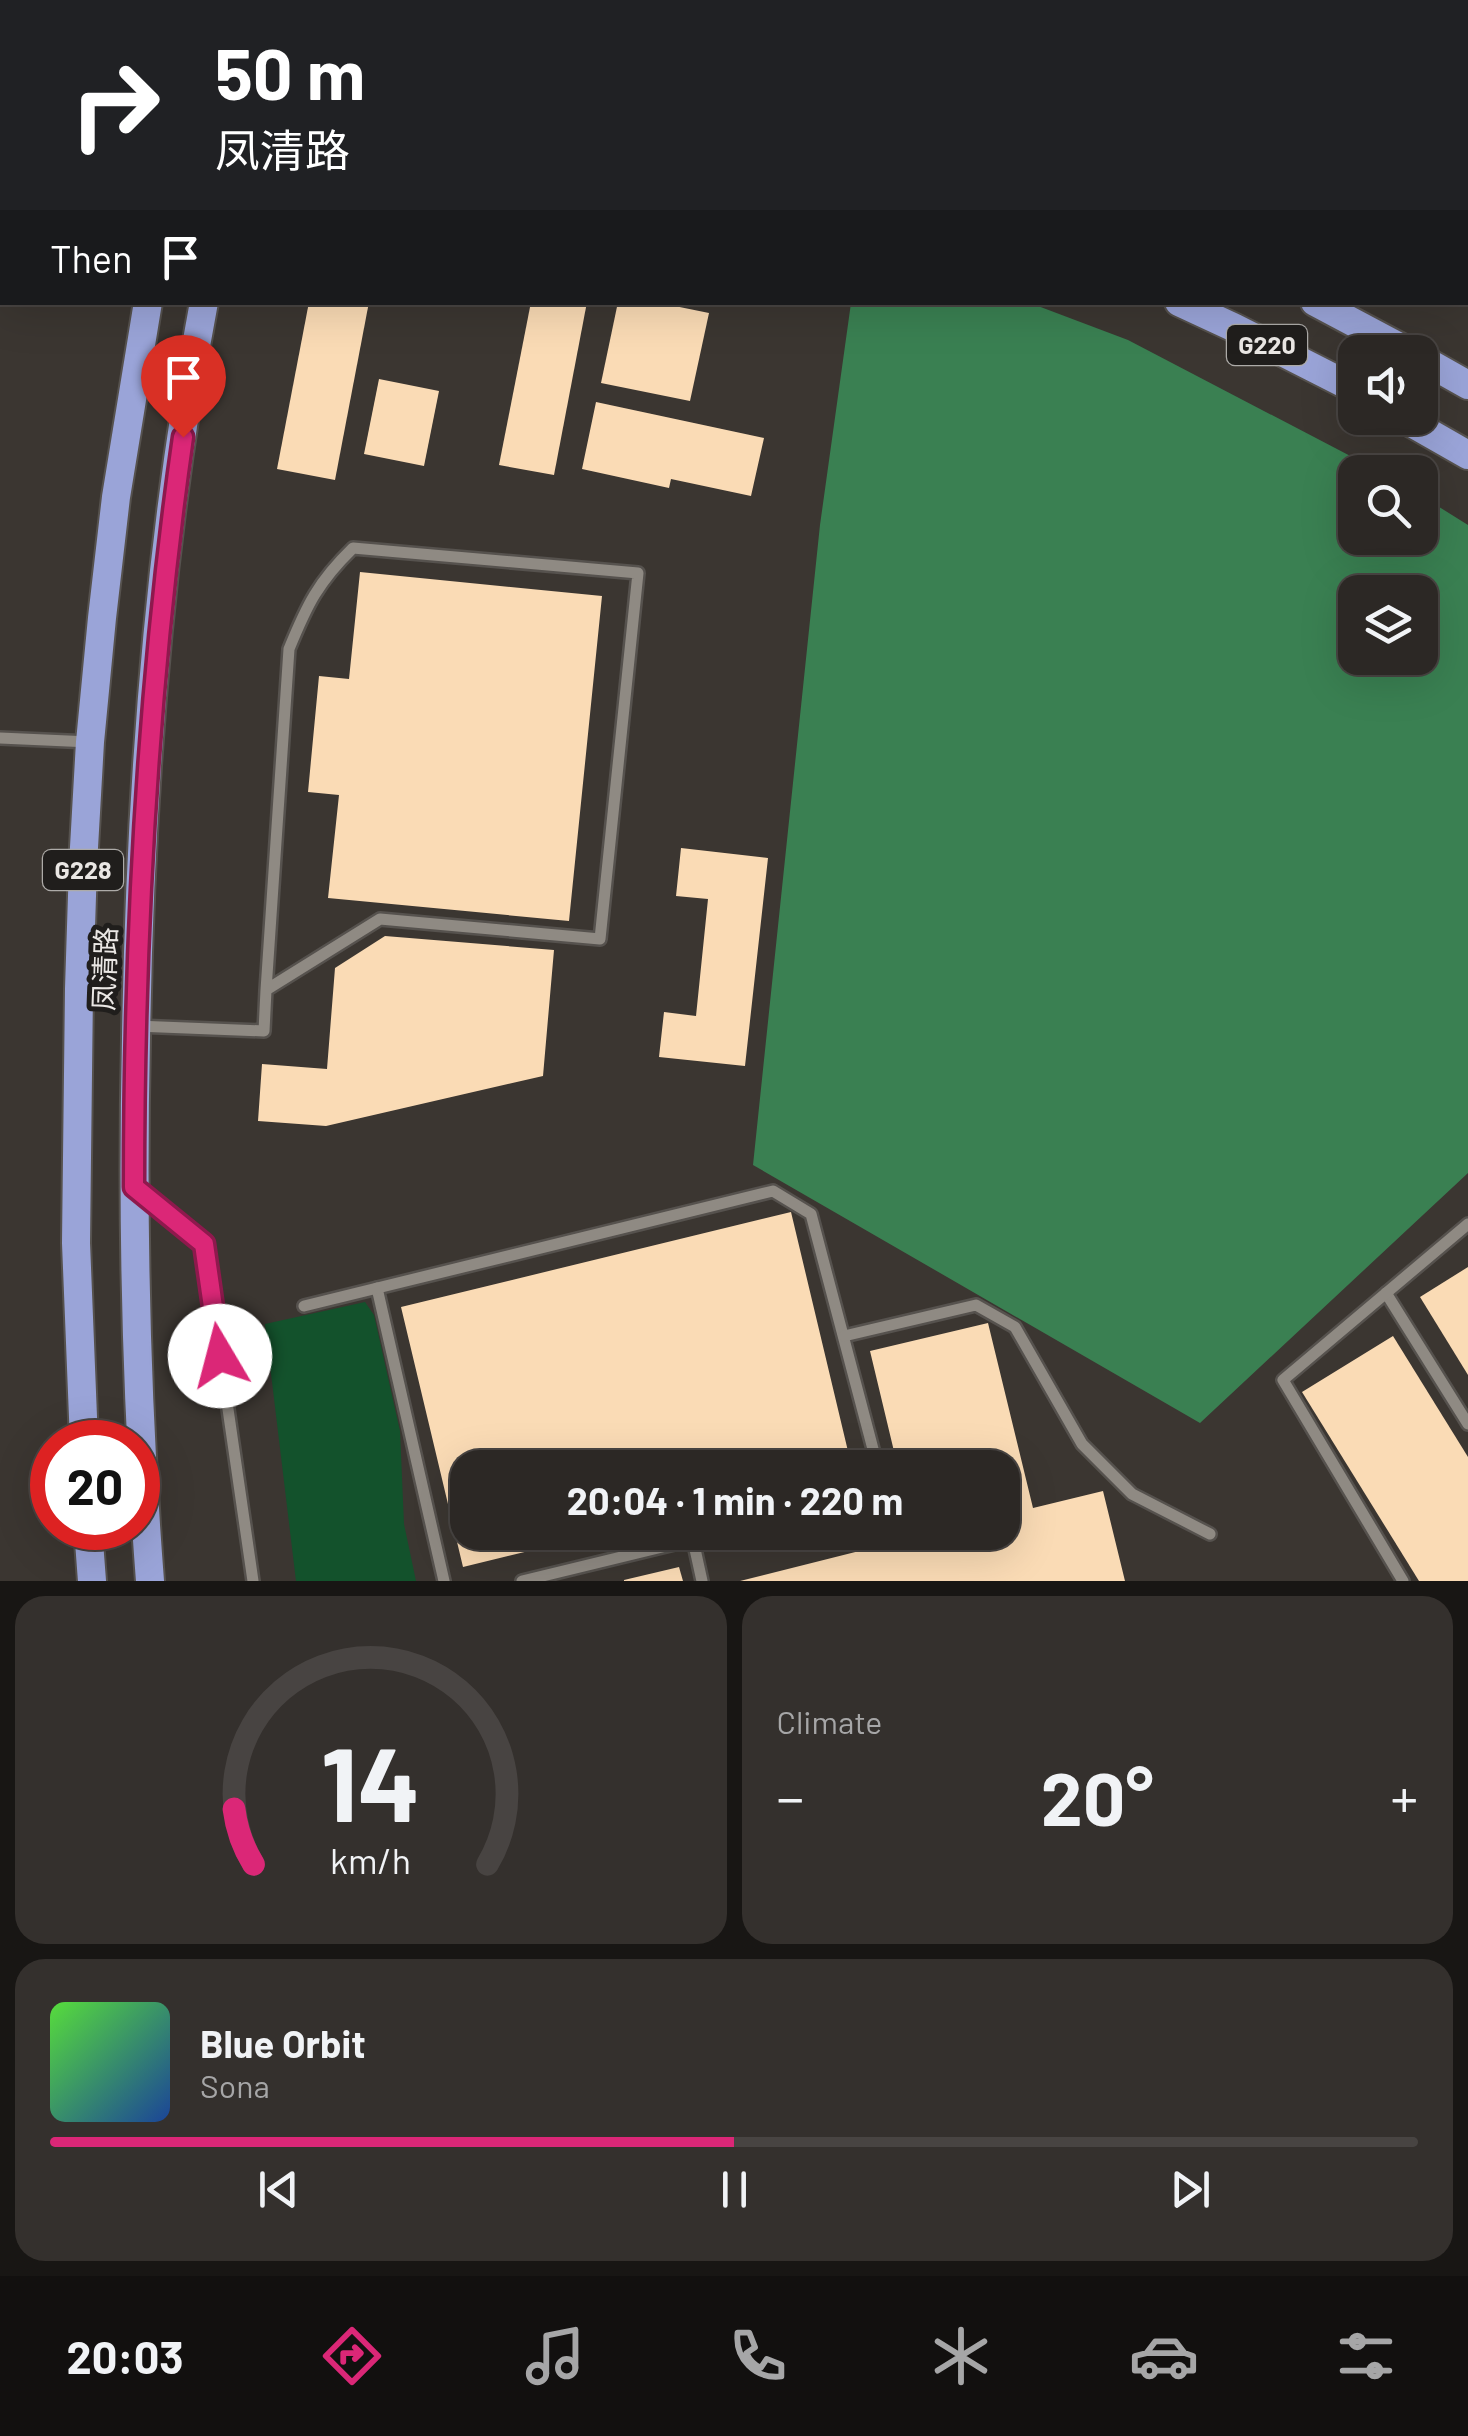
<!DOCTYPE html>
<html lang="en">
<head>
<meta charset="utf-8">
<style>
	body { margin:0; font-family:Barlow,"Noto Sans SC",sans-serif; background:#34302d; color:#f1f3f6; height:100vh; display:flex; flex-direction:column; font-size:38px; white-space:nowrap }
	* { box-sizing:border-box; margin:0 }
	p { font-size:32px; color:#a6a6a7 }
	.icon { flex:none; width:55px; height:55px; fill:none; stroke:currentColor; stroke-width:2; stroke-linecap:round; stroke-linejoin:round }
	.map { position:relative; height:1581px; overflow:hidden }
	.drawer { display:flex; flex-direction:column; gap:15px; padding:15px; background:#181614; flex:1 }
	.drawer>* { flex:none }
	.top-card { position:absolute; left:0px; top:0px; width:1470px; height:305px; box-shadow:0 10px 40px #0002,0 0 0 2px #484442; background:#202124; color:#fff; overflow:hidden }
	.controls { position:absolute; left:1338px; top:335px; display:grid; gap:20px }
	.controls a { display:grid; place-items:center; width:100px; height:100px; border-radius:20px; background:#2c2825; box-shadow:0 10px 40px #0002,0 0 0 2px #484442; font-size:50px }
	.speed { position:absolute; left:30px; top:1420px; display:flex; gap:20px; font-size:50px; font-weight:700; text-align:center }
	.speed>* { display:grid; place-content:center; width:130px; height:130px; border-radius:50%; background:#2c2825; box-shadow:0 10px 40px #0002,0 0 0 2px #484442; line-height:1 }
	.speed .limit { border:15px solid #d22; background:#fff; color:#111 }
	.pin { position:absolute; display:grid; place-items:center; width:85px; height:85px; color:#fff; margin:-102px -42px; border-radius:50% 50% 50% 0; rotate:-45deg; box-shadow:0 0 10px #0007 }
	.pin .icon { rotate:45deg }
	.me { position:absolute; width:110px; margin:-55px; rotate:352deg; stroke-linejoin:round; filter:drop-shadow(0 0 8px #0008) }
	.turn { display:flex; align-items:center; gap:35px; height:210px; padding:0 50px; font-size:45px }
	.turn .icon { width:130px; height:130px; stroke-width:2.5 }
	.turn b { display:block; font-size:70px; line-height:85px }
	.then { display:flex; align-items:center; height:95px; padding:0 50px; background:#0003; gap:20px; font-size:38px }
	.big { font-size:75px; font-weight:700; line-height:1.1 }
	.drawer .card { flex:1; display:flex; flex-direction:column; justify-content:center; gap:15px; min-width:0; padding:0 35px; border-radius:30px; background:#34302d }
	.drawer .dial { align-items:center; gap:0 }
	.dial svg { height:260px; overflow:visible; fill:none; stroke:#484442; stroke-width:7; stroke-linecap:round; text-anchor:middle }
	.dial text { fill:#f1f3f6; stroke:none }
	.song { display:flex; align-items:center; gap:30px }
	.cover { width:120px; height:120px; border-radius:15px; background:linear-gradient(135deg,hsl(110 70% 55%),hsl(220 70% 35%)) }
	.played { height:10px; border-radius:5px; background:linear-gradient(90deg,#db2777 50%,#484442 50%) }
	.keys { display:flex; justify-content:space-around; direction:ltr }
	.heat { display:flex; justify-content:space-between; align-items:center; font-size:55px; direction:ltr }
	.drawer .tiles { flex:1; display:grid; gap:15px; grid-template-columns:1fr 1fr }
	.card:last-child { grid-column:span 2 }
	.trip { position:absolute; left:450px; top:1450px; width:570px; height:100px; border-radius:30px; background:#2c2825; box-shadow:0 10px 40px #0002,0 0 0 2px #484442; font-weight:700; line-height:100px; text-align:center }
	.tab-bar { display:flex; height:160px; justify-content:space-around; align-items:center; background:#12100f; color:#a6a6a7 }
	.tab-bar .icon { width:70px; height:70px }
	.tab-bar .current { color:#db2777 }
	.tab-bar b { font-size:45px; color:#f1f3f6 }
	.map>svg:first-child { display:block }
</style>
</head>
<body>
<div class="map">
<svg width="1468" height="1581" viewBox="0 0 1468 1581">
	<rect width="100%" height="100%" fill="#3b3631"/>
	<path fill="#13522c" d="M365,1302l9,13 26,116 4,93 12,57h-120l-31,-257z"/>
	<path fill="#3a8052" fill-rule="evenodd" d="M851,303h179l98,37 253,132h-26v66h65v-43l48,30v648l-268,250 -447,-258 67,-640zM1355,592h65v66h-65z"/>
	<g fill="#fadbb5">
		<path d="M309,302h60l-34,178 -58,-11z"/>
		<path d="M531,302h56l-33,173 -55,-10z"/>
		<path d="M618,302h37l54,11 -19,88 -89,-18z"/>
		<path d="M379,379l60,12 -15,75 -60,-12z"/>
		<path d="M596,402l168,36 -13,58 -80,-17 -2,9 -87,-19z"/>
		<path d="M360,572l242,24 -33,325 -241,-23 11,-103 -31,-3 11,-116 30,3z"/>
		<path d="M681,848l87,10 -23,208 -86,-9 5,-45 32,4 12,-117 -32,-3z"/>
		<path d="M385,936l169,14 -11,126 -217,50 -68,-5 4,-57 65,5 8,-101z"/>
		<path d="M791,1212l61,256h-384v64l131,2 -136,33 -62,-260z"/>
		<path d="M1468,1267v108l-48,-78z"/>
		<path d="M988,1323l45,185 70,-17 22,90h-385l175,-44 -1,-5h88v-64h-104l-28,-117z"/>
		<path d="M1393,1336l75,121v124h-49l-117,-189z"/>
		<path d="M679,1567l4,14h-59v-1z"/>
	</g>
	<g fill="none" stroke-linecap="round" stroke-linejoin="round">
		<defs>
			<g id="service">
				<path d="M0,738l90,4"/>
				<path d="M136,1026l128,5 2,-41 23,-341c18,-44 29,-67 64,-101l285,25 -38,366 -220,-20 -114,71"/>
				<path d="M137,1190l67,54 49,337"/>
				<path d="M377,1288l67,293"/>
				<path d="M1386,1293l82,131"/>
				<path d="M304,1306l469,-115 38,23 67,254"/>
				<path d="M844,1336l132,-31 39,22 67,117 50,50 78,40"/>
				<path d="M693,1540l9,41"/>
				<path d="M522,1581l202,-49"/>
				<path d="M1403,1581l-120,-201 185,-156"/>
			</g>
			<g id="trunk">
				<path d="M353,0l20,2"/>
				<path d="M206,2l1,-2"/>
				<path d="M262,2l1,-2"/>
				<path d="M0,30h2"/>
				<path d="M1179,302l56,26 120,61"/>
				<path d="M1315,302l94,50"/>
				<path d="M1420,358l48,27"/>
				<path d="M1403,418l65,37"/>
				<path d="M84,1442l-8,-199 3,-254 4,-124 7,-123 12,-124 14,-121 32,-195"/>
				<path d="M88,1528l4,53"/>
				<path d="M150,1581c-14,-181 -18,-362 -14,-543 4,-245 22,-495 68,-736"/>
			</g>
		</defs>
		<use href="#service" stroke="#56524e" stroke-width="16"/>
		<use href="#trunk" stroke="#56524e" stroke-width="32"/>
		<use href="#service" stroke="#8f8a83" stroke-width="11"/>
		<use href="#trunk" stroke="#9aa4d8" stroke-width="28"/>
	</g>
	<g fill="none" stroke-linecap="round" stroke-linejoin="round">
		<defs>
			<path id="route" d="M183,437c-36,251 -49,497 -49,750l70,57 16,112"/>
		</defs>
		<use href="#route" stroke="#8e194d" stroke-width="25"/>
		<use href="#route" stroke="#db2777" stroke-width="18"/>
	</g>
	<g text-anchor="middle" stroke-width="10" stroke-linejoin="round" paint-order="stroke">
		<g fill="#201e1c" stroke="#adaba8" stroke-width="2.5">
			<rect x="1227" y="325" width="80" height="40" rx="8"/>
			<rect x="43" y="850" width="80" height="40" rx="8"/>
		</g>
		<g font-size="25" font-weight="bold" fill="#eae7e4">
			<text x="1267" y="354">G220</text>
			<text x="83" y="879">G228</text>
		</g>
		<g font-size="28" fill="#eae7e4" stroke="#201e1c">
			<text transform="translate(105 969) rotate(-88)" y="10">凤清路</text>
		</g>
	</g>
</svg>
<div class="controls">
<a><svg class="icon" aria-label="sound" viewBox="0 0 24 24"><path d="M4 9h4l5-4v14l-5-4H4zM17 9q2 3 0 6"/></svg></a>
<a><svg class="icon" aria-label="search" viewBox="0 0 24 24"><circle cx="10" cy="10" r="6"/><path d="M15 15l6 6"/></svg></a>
<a><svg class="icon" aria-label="layers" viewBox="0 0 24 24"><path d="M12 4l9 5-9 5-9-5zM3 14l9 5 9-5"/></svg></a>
</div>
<div class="speed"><div class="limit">20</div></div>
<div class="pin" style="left:183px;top:437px;background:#d93025"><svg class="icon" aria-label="arrive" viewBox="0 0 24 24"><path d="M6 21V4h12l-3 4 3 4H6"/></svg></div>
<svg class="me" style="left:220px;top:1356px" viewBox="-20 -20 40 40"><circle r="19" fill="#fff"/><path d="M0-13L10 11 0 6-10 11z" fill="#db2777"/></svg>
<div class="trip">20:04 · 1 min · 220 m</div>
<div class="top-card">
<div class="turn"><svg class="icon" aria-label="right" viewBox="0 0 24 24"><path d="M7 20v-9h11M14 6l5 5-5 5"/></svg><div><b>50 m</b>凤清路</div></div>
<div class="then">Then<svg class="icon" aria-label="arrive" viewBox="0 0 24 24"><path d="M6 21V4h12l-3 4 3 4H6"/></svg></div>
</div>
</div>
<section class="drawer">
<div class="tiles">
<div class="card dial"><svg viewBox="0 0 100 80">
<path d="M14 69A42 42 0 1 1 86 69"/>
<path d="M14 69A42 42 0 0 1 8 52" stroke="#db2777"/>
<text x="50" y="56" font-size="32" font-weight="700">14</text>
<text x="50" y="72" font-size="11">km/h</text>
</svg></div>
<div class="card"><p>Climate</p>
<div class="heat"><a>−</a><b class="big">20°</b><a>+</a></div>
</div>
<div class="card">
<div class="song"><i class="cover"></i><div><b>Blue Orbit</b><p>Sona</p></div></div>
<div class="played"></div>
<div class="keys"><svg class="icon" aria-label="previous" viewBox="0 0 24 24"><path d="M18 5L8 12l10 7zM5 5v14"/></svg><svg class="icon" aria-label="pause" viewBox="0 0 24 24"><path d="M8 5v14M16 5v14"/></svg><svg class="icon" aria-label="next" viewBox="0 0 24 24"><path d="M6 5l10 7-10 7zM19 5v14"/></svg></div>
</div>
</div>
</section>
<nav class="tab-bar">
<b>20:03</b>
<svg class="icon current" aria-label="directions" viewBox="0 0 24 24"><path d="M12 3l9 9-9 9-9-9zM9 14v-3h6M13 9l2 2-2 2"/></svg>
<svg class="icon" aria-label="music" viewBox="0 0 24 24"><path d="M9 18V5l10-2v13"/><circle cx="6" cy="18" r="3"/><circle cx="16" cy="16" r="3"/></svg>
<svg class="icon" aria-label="phone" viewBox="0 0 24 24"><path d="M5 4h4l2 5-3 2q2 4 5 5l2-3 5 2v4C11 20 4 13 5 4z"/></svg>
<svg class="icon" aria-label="climate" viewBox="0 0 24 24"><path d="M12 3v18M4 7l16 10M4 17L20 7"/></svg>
<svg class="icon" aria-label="car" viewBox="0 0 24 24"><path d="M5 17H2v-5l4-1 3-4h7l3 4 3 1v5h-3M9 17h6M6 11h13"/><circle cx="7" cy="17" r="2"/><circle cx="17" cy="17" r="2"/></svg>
<svg class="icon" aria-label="filters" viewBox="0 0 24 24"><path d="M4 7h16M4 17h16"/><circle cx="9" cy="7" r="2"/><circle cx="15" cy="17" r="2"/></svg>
</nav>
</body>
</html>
